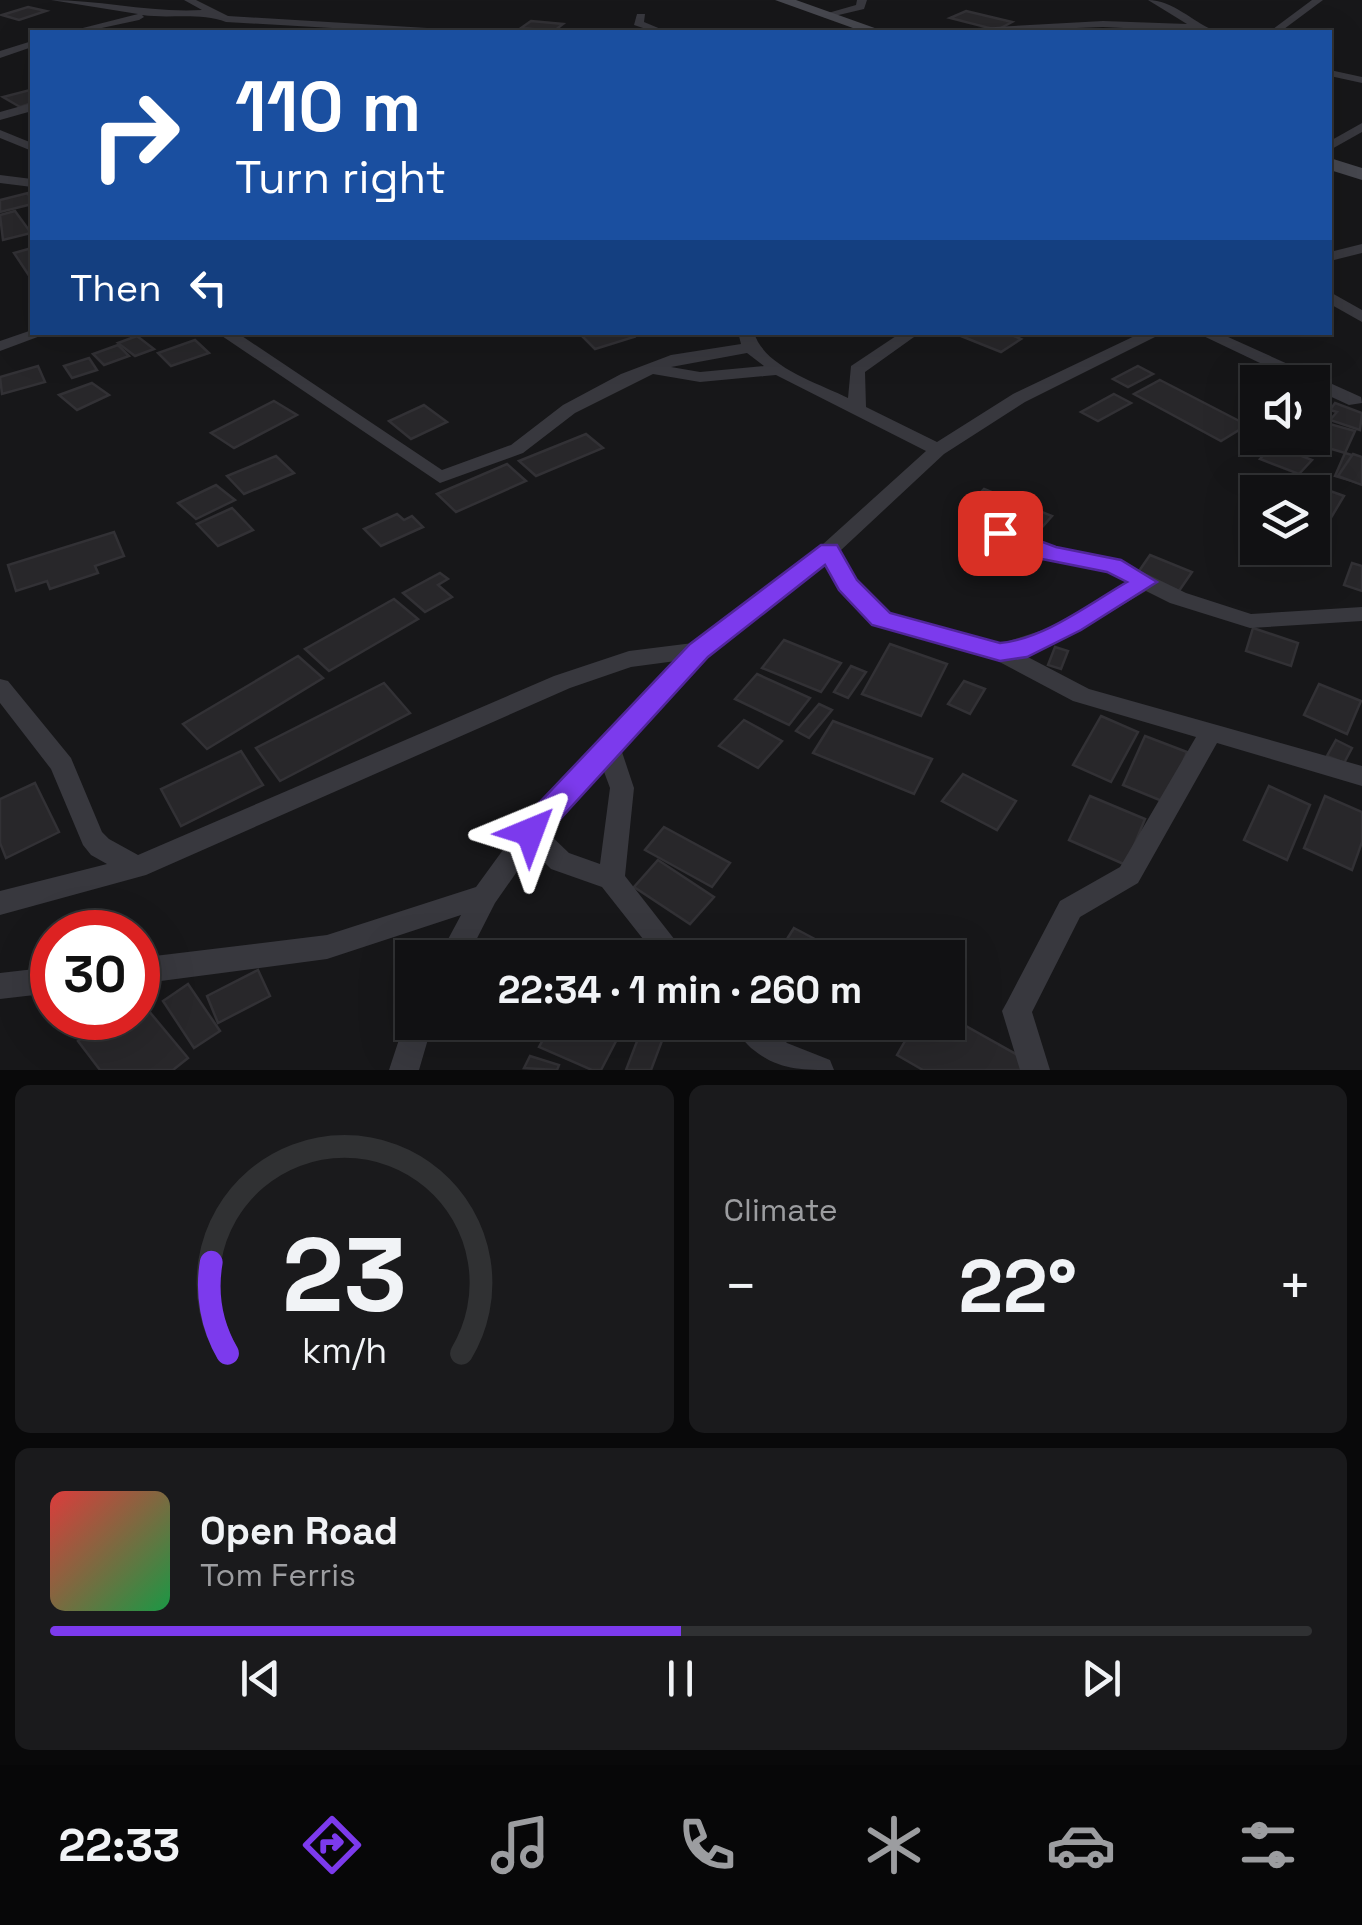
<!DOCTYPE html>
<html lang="en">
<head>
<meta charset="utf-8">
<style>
	body { margin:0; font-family:"Space Grotesk",sans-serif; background:#1a1a1c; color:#f1f3f6; height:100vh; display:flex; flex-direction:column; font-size:38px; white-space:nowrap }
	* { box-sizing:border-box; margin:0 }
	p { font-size:32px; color:#9c9da0 }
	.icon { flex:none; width:55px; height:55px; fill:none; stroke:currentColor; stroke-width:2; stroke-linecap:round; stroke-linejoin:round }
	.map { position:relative; height:1070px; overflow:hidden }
	.drawer { display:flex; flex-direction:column; gap:15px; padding:15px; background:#09090a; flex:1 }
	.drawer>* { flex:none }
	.guide { position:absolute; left:30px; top:30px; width:1302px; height:305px; border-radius:0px; box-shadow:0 10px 40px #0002,0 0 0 2px #303133; background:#1a4fa0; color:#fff; overflow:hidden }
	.controls { position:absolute; left:1240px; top:365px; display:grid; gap:20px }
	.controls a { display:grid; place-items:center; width:90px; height:90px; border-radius:0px; background:#111113; box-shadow:0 10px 40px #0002,0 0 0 2px #303133; font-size:50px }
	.speed { position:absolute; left:30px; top:910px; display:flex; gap:20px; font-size:50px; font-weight:700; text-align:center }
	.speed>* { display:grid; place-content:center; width:130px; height:130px; border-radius:50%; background:#111113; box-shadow:0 10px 40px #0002,0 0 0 2px #303133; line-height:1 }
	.speed .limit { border:15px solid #d22; background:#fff; color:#111 }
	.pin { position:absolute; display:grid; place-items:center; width:85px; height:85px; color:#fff; margin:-42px; border-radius:20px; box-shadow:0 5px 15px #0006 }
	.me { position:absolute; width:110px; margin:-55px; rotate:44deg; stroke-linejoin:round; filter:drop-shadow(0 0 8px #0008) }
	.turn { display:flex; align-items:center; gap:35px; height:210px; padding:0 40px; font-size:45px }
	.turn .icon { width:130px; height:130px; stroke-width:2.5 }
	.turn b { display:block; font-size:70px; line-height:85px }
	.then { display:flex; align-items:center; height:95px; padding:0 40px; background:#0003; gap:20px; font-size:38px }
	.big { font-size:75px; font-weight:700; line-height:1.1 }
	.drawer .card { flex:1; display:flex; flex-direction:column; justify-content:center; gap:15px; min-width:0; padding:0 35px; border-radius:15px; background:#1a1a1c }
	.drawer .dial { align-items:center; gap:0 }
	.dial svg { height:260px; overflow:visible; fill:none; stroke:#303133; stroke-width:7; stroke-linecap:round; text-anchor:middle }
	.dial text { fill:#f1f3f6; stroke:none }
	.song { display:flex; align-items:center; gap:30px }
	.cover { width:120px; height:120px; border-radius:15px; background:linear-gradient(135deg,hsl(0 70% 55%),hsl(140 70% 35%)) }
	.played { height:10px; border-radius:5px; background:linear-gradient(90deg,#7c3aed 50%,#303133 50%) }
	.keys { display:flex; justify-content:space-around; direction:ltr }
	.heat { display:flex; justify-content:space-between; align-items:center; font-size:55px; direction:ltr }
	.drawer .tiles { flex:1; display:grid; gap:15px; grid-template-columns:1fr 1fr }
	.card:last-child { grid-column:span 2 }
	.trip { position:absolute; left:395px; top:940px; width:570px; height:100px; border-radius:0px; background:#111113; box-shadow:0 10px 40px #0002,0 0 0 2px #303133; font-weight:700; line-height:100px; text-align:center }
	.dock { display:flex; height:160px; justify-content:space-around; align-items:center; background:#070708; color:#9c9da0 }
	.dock .icon { width:70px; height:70px }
	.dock .on { color:#7c3aed }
	.dock b { font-size:45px; color:#f1f3f6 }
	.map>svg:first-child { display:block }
</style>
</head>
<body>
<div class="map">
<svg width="1362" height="1070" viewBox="0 0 1362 1070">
	<rect width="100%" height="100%" fill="#171719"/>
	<g fill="#28272a" stroke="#323135" stroke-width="2.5">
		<path d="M28,7l18,4 -27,9 -17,-5z"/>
		<path d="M966,11l46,11 -15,8 -47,-12z"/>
		<path d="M531,21l32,3 -9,7 -33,-3z"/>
		<path d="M30,90l2,13 -12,4 -17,-10z"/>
		<path d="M28,193l4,11 -32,8v-12z"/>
		<path d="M15,211l16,22 -28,7 -3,-25z"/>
		<path d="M32,248v32l-18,-27z"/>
		<path d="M578,332h51l5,5 -39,12z"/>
		<path d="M951,332h53l17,7 -20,13z"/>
		<path d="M137,336l17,13 -19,7 -17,-13z"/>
		<path d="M195,340l14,13 -38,13 -13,-13z"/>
		<path d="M118,345l11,11 -25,9 -11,-11z"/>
		<path d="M89,358l8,12 -25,8 -8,-12z"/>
		<path d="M38,366l7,16 -43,12 -2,-17z"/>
		<path d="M1138,366l15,8 -25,13 -15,-8z"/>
		<path d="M1160,380l87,45 -26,16 -87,-47z"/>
		<path d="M92,383l17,12 -32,15 -18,-15z"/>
		<path d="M1114,394l17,9 -33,18 -17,-9z"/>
		<path d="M274,401l23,14 -63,33 -23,-15z"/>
		<path d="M1335,403l27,10 -2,17 -30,-10 7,-8 -7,-2z"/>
		<path d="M424,405l23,17 -36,17 -22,-18z"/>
		<path d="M1312,419l43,12 -10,22 -51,-15h18z"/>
		<path d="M586,434l17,14 -67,28 -17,-15z"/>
		<path d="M1273,445l39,15 -13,14 -39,-15z"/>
		<path d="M1345,453l17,5v26l-27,-8z"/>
		<path d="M1353,454l9,3v28l-24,-9z"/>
		<path d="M276,456l18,17 -50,21 -17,-18z"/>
		<path d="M507,464l19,17 -70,31 -19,-18z"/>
		<path d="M1294,478l50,18 -15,25 -17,-6v-23h-27z"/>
		<path d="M216,485l19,15 -39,19 -18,-16z"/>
		<path d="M984,489l68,27 -15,17 -69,-27z"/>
		<path d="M232,508l21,22 -35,16 -21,-22z"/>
		<path d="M397,514l7,6 8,-4 11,11 -42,19 -17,-17z"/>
		<path d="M114,532l10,24 -29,10 3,7 -48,16 -3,-8 -31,10 -8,-26z"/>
		<path d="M1150,555l42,17 -13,19 -42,-17z"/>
		<path d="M1352,563l10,3v25l-18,-6z"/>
		<path d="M440,573l8,6 -10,6 14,12 -27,15 -22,-19z"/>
		<path d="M394,599l24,20 -89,52 -24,-22z"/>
		<path d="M1253,628l45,15 -7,23 -45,-15z"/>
		<path d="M784,640l57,23 -20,29 -59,-24z"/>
		<path d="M890,644l57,20 -26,52 -59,-22z"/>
		<path d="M1055,647l13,4 -7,18 -13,-4z"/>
		<path d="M298,656l25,22 -116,71 -24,-25z"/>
		<path d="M851,666l15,6 -18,26 -14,-6z"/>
		<path d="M757,674l53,24 -21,27 -54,-26z"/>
		<path d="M964,681l21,8 -15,25 -22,-10z"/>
		<path d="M384,683l26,30 -130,68 -24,-33z"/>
		<path d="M1319,684l42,17 -14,33 -43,-19z"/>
		<path d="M819,704l13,6 -23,28 -13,-7z"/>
		<path d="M1101,716l37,16 -27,50 -38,-17z"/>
		<path d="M744,720l38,21 -24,27 -39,-22z"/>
		<path d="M833,721l99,38 -18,35 -101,-41z"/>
		<path d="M1145,736l42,16 -20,51 -44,-18z"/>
		<path d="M1336,740l16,8 -8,15 -17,-7z"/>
		<path d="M241,751l22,34 -82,41 -20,-37z"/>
		<path d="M963,774l53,27 -19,29 -55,-29z"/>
		<path d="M35,783l24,49 -53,26 -6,-15v-44z"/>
		<path d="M1269,786l41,19 -23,55 -43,-20z"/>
		<path d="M1090,796l55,23 -19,46 -57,-25z"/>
		<path d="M1325,796l37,16v30l-10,28 -48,-22z"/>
		<path d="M664,827l66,36 -18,24 -67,-37z"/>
		<path d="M658,860l56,37 -24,27 -56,-37z"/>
		<path d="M794,928l34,18 -6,12h-47z"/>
		<path d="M258,970l12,26 -52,27 -11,-27z"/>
		<path d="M188,984l32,47 -26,17 -31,-47z"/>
		<path d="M138,998l50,60 -15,12h-73l-22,-29 33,-23h27z"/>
		<path d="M948,1016l82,46 -3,8h-104l-26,-15 19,-33h32z"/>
		<path d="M553,1022h73l-25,48h-9l-53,-23z"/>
		<path d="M644,1023l22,7 -15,40h-25z"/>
		<path d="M530,1056l29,9 -2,5 -33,-2z"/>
	</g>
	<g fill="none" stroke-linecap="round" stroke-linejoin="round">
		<g fill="#38383e" fill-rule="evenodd">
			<path d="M51,0c51,0 100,13 151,10l-18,-10h12l32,16 216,13 5,3h-48l-175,-10c-26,-10 -56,-3 -84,-7l2,2 -5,3 -56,12h-16l71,-18z"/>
			<path d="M857,0h10l-3,9 -38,9 -5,-3 35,-10z"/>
			<path d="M1148,0c24,0 46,22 63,29l-5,3 -103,-5 -139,5 13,-4 126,-7 84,3z"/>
			<path d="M1312,0h11l-43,32h-11z"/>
			<path d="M637,14h8l-1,8 24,10h-13l-21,-7z"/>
			<path d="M32,41v6l-32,11v-7z"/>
			<path d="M1330,70l32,7v6l-32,-7z"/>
			<path d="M32,103v8l-32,9v-8z"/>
			<path d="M1362,123v9l-32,18v-9z"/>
			<path d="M0,130l32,13v8l-32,-13z"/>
			<path d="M0,175l32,4v8l-32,-4z"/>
			<path d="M1362,244v9l-32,8v-9z"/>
			<path d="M1330,292l32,18v12l-32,-18z"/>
			<path d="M32,330l19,2 -51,19v-10z"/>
			<path d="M216,332h20l206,138 69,-25 52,-40 58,-31 50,-19 70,-11 -3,-12h16c9,35 65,51 94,66l3,-32 51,-34h19l-56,40 1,35 71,35 76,-48 130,-62h22l-140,70 -81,52 -104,97 16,29 33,34 111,30 49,-16 80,-46 -21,-10 -65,-13 -50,-22 -3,-4 10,-6 55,21 65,13 66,32 65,21 111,-7v14l-112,7 -80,-25 -24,-12 -81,48 -41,16 65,34 273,77v20l-145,-43 -79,140 -58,34 -48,95 18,58h-30l-18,-59 5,-9 53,-101 60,-34 76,-130 -123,-36 -81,-43 -119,-34 -32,-35 -15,-26 -119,92 -86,94 13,39 -9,88 64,82h-31l-56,-71 -51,-18 -19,-19 -37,53 -28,55h-29l23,-43 -134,44 -189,25v-26l189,-23 149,-48 45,-62 155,-164 -45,6 -61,21 -424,187 -146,40v-24l107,-27 -16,-9 -8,-10 -32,-76 -51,-66v-24l8,2 63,77 31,74 7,7 29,16 416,-179 75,-25 64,-8 129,-98 104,-94 -150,-76 -76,7 -47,-8 -78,39 -52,40 -83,30zM747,353l17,13 -64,6 -29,-5zM603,769l7,19 -10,76 -31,-11 -23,-22z"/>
			<path d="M1195,332h22l144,65 1,6 -13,2 -37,-17v-6h-12z"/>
			<path d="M52,967v26l-52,6v-26z"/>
			<path d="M412,1010v12h21l-14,48h-30l19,-58z"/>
			<path d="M732,1022h34l21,21 43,17 4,10c-35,0 -56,0 -83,-22 -8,-8 -15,-15 -19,-26z"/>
		</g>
		<g fill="#46474e" fill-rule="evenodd">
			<path d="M775,0h21l90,32h-22z"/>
			<path d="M1330,158l32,10v12l-32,-10z"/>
		</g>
	</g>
	<path fill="#7c3aed" stroke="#51269a" stroke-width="2.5" d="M1000,526l56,21 65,13 36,22 -76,48 -54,27 -27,4 -128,-36 -33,-35 -14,-25 -117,92 -167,183 -11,4 -10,-4 -4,-8 4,-9 170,-179 131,-99h16l20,35 33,33 110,30c44,-4 89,-39 127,-61l-20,-10 -65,-13 -50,-21 -4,-5z"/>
</svg>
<div class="controls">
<a><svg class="icon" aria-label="sound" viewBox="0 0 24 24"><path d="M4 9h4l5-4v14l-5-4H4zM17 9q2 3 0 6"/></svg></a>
<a><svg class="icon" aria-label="layers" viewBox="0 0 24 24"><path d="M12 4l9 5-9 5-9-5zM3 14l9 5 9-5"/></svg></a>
</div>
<div class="speed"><div class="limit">30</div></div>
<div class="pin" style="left:1000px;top:533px;background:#d93025"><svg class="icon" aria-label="arrive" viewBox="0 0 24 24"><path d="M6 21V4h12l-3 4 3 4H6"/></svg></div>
<svg class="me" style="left:530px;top:832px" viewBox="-20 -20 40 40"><path d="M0-17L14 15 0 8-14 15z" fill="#7c3aed" stroke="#fff" stroke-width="4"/></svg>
<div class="trip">22:34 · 1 min · 260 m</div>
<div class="guide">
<div class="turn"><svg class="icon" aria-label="right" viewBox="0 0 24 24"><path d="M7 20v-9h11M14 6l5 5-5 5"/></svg><div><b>110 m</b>Turn right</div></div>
<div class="then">Then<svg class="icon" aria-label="left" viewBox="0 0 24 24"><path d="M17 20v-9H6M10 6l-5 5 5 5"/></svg></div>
</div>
</div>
<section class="drawer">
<div class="tiles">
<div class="card dial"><svg viewBox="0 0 100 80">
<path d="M14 69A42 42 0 1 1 86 69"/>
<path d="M14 69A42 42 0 0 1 9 41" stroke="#7c3aed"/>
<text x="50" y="56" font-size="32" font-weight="700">23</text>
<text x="50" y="72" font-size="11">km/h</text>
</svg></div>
<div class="card"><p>Climate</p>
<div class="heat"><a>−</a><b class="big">22°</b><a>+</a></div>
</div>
<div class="card">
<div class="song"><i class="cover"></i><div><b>Open Road</b><p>Tom Ferris</p></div></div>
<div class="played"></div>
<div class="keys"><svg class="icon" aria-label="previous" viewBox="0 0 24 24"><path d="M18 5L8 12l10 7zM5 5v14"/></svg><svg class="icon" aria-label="pause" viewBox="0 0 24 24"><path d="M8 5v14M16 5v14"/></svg><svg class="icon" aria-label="next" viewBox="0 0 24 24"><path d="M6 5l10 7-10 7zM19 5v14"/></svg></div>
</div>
</div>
</section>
<nav class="dock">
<b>22:33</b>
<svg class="icon on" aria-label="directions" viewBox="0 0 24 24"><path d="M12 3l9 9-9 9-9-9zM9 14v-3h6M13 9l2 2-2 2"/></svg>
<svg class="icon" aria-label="music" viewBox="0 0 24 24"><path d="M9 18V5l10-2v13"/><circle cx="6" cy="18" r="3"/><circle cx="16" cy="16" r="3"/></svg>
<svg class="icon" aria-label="phone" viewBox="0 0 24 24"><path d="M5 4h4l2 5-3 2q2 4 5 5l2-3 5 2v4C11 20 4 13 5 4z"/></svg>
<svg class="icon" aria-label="climate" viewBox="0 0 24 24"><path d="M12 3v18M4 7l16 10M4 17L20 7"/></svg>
<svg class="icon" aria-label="car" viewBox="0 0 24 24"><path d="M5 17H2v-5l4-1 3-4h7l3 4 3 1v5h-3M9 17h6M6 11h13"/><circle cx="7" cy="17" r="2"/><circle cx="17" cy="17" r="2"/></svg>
<svg class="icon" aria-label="filters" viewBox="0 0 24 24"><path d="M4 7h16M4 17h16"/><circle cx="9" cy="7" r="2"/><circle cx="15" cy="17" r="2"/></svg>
</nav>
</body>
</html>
